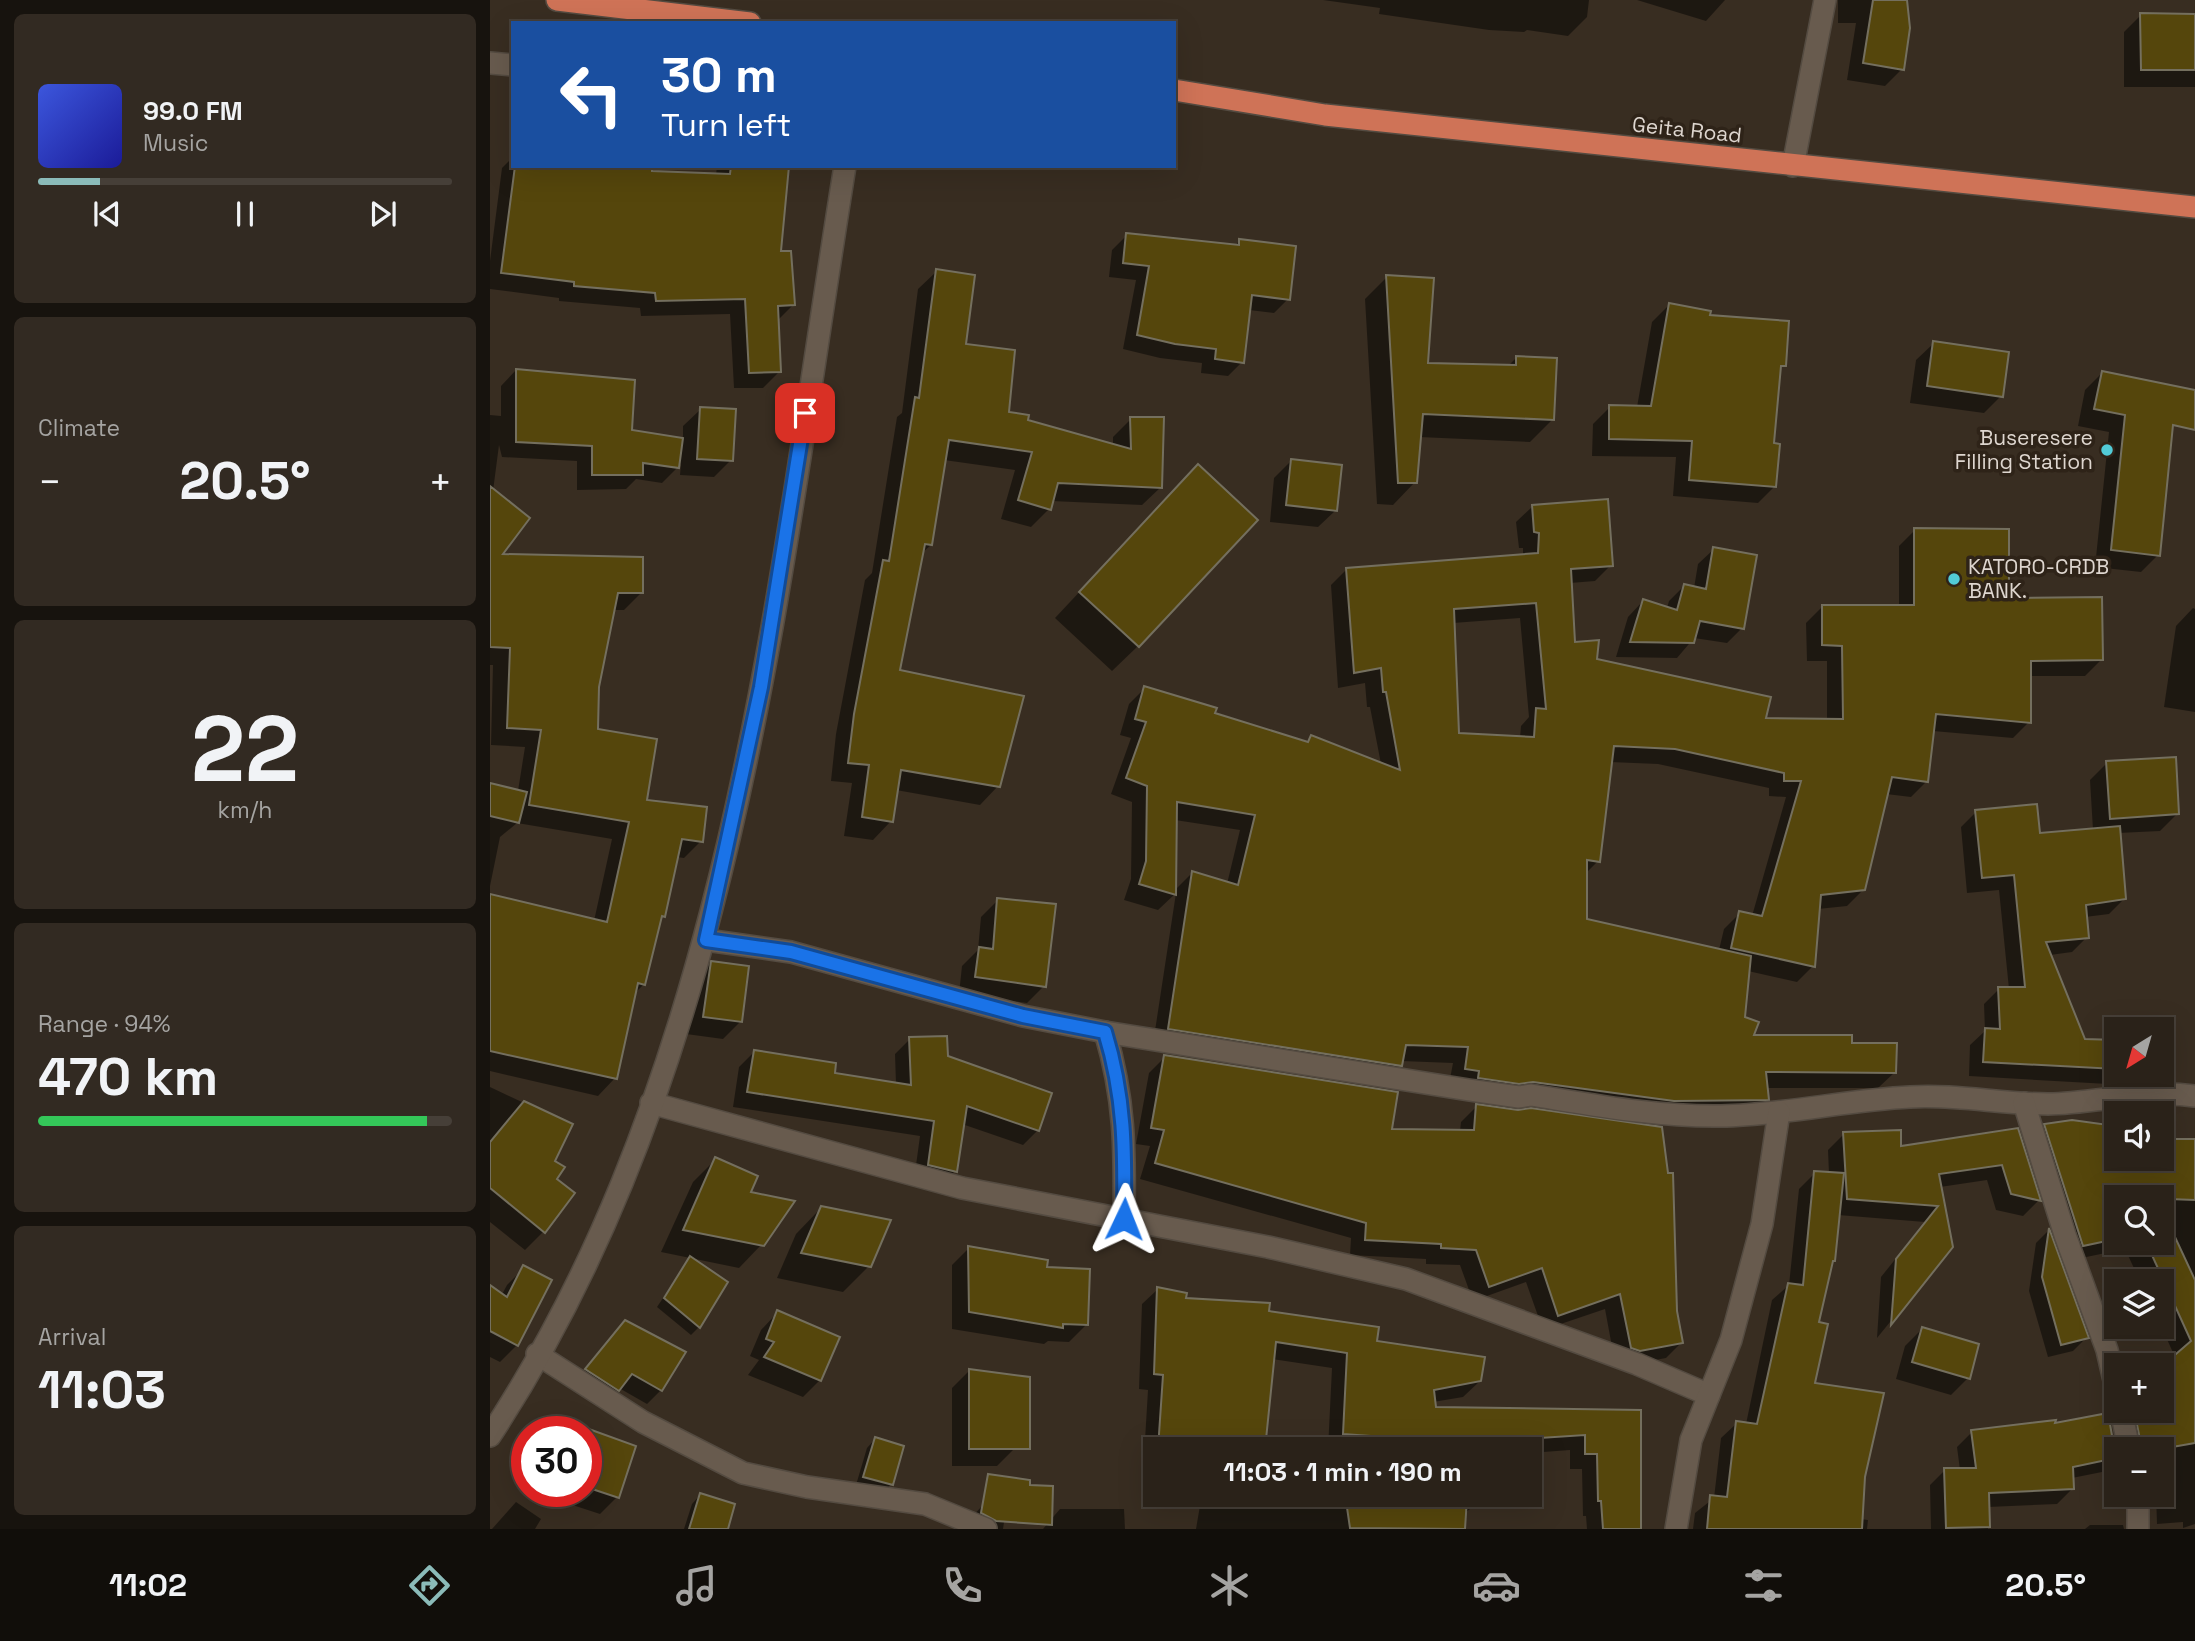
<!DOCTYPE html>
<html lang="en">
<head>
<meta charset="utf-8">
<style>
	body { margin:0; font-family:"Space Grotesk",sans-serif; background:#322a22; color:#f1f3f6; height:100vh; display:flex; flex-direction:column; font-size:26px; white-space:nowrap }
	* { box-sizing:border-box; margin:0 }
	p { font-size:23px; color:#a5a4a2 }
	.icon { flex:none; width:38px; height:38px; fill:none; stroke:currentColor; stroke-width:2; stroke-linecap:round; stroke-linejoin:round }
	.map { position:relative; flex:1; overflow:hidden }
	.side { display:flex; flex-direction:column; gap:14px; padding:14px; background:#17130e; width:490px }
	.side>* { flex:none }
	.guide { position:absolute; left:21px; top:21px; width:665px; height:147px; border-radius:0px; box-shadow:0 7px 28px #0002,0 0 0 2px #463f38; background:#1a4fa0; color:#fff; overflow:hidden }
	.needle { width:46px; rotate:217deg }
	.tools { position:absolute; left:1614px; top:1017px; display:grid; gap:14px }
	.tools a { display:grid; place-items:center; width:70px; height:70px; border-radius:0px; background:#2a2219; box-shadow:0 7px 28px #0002,0 0 0 2px #463f38; font-size:35px }
	.speed { position:absolute; left:21px; top:1416px; display:flex; gap:14px; font-size:35px; font-weight:700; text-align:center }
	.speed>* { display:grid; place-content:center; width:91px; height:91px; border-radius:50%; background:#2a2219; box-shadow:0 7px 28px #0002,0 0 0 2px #463f38; line-height:1 }
	.speed .limit { border:10px solid #d22; background:#fff; color:#111 }
	.pin { position:absolute; display:grid; place-items:center; width:60px; height:60px; color:#fff; margin:-30px; border-radius:14px; box-shadow:0 4px 10px #0006 }
	.me { position:absolute; width:77px; margin:-38px; rotate:2deg; stroke-linejoin:round; filter:drop-shadow(0 0 5px #0008) }
	.turn { display:flex; align-items:center; gap:24px; height:147px; padding:0 35px; font-size:32px }
	.turn .icon { width:91px; height:91px; stroke-width:2.5 }
	.turn b { display:block; font-size:49px; line-height:60px }
	.big { font-size:52px; font-weight:700; line-height:1.1 }
	.side .widget { flex:1; display:flex; flex-direction:column; justify-content:center; gap:10px; min-width:0; padding:0 24px; border-radius:10px; background:#322a22 }
	.side .dial { align-items:center; gap:0 }
	.dial b { font-size:91px; line-height:1 }
	.song { display:flex; align-items:center; gap:21px }
	.cover { width:84px; height:84px; border-radius:10px; background:linear-gradient(135deg,hsl(230 70% 55%),hsl(240 70% 35%)) }
	.played { height:7px; border-radius:4px; background:linear-gradient(90deg,#8bbbb9 15%,#463f38 15%) }
	.keys { display:flex; justify-content:space-around; direction:ltr }
	.heat { display:flex; justify-content:space-between; align-items:center; font-size:38px; direction:ltr }
	.charge { height:10px; border-radius:5px; background:linear-gradient(90deg,#34c759 94%,#463f38 0) }
	.trip { position:absolute; left:653px; top:1437px; width:399px; height:70px; border-radius:0px; background:#2a2219; box-shadow:0 7px 28px #0002,0 0 0 2px #463f38; font-weight:700; line-height:70px; text-align:center }
	.menu { display:flex; height:112px; justify-content:space-around; align-items:center; background:#110e0a; color:#a5a4a2 }
	.menu .icon { width:49px; height:49px }
	.menu .on { color:#8bbbb9 }
	.menu b { font-size:32px; color:#f1f3f6 }
	main { display:flex; flex:1; min-height:0 }
	.map>svg:first-child { display:block }
</style>
</head>
<body>
<main>
<section class="side">
<div class="widget">
<div class="song"><i class="cover"></i><div><b>99.0 FM</b><p>Music</p></div></div>
<div class="played"></div>
<div class="keys"><svg class="icon" aria-label="previous" viewBox="0 0 24 24"><path d="M18 5L8 12l10 7zM5 5v14"/></svg><svg class="icon" aria-label="pause" viewBox="0 0 24 24"><path d="M8 5v14M16 5v14"/></svg><svg class="icon" aria-label="next" viewBox="0 0 24 24"><path d="M6 5l10 7-10 7zM19 5v14"/></svg></div>
</div>
<div class="widget"><p>Climate</p>
<div class="heat"><a>−</a><b class="big">20.5°</b><a>+</a></div>
</div>
<div class="widget dial"><b>22</b><p>km/h</p></div>
<div class="widget"><p>Range · 94%</p><b class="big">470 km</b><div class="charge"></div></div>
<div class="widget"><p>Arrival</p><b class="big">11:03</b></div>
</section>
<div class="map">
<svg width="1705" height="1529" viewBox="0 0 1705 1529">
	<rect width="100%" height="100%" fill="#382d21"/>
	<g fill="#0007" fill-rule="evenodd">
		<path d="M833,0h266l-2,17 -19,19 -41,-6 -3,2 -35,-2 -110,-16 1,-6z"/>
		<path d="M1147,0h88l-19,21z"/>
		<path d="M1348,0h68l-4,69 -17,17 -38,-6 9,-57h-18z"/>
		<path d="M1651,15l54,1v71h-71v-55z"/>
		<path d="M23,157v9h138l-1,6 66,3 1,-9h70l-8,87 15,51 -17,17 2,51 -16,16h-29l-4,-74 -89,2 -1,-8 -81,-7v-3l-69,-9v-28l12,-93z"/>
		<path d="M637,235l107,12 6,-7 48,59 -14,14 -25,-3 -7,52 -14,14 -27,-3 1,-10 -42,-5 -37,-9 13,-69 -27,-3 3,-27z"/>
		<path d="M447,271l27,74 43,68 106,32v-8l18,-18 30,68 -19,18 -91,-4 -2,8 -18,18 -30,-8 14,-49 -71,-10 -13,85 -10,9 -24,117 101,115 -18,19 -84,-15 -5,31 -18,19 -29,-4 8,-53 -21,-2 5,-47 29,-154 7,-7 25,-156 5,-4 16,-124z"/>
		<path d="M897,277l39,88 82,1 9,-9 36,62 -23,23 -111,-5 -4,45 -22,23 -16,-1 -12,-205z"/>
		<path d="M1179,305l39,12 76,48 -5,5 -7,75 3,41 -17,17 -85,-7 3,-39 -84,-1 1,-32 17,-17h27l15,-85z"/>
		<path d="M1444,343l67,53 -17,17 -74,-10 6,-43z"/>
		<path d="M26,370l114,61 53,8v-13l18,-17 30,51 -17,17 -34,-2 1,-11 -19,19 -26,-4 -10,10 -49,1v-29l-75,-4 -3,-12 -6,46 6,64 142,38 -17,17h-11l-16,77 -1,44 49,70 56,40 -17,17 -7,-1 -33,127 -10,10 -19,84 -17,18 -108,-25v-175l104,25 18,-82 -95,-16 -17,14 -10,49v-101l28,6 7,-44 -34,-2 2,-80h-3v-250l11,1v-30z"/>
		<path d="M1612,373l73,15 -17,167 -17,17 -46,-5 14,-135 -31,-6 7,-36z"/>
		<path d="M801,461l45,49 -18,17 -48,-5 4,-44z"/>
		<path d="M683,492l-35,154 -26,25 -57,-53z"/>
		<path d="M1043,506l78,59 -16,16 -25,2 3,61 22,17 169,58 63,2v-60h-20l-1,-38 16,-16 77,-1v-60l16,-16 92,69 94,61 -16,16h-56v46l-16,16 -80,-7 -6,50 -16,16 -25,-3 -22,95 -17,17 -29,3 -5,57 -16,16 -49,-11 -5,47 9,19 99,8 44,27 -17,16h-112l1,11 -16,16 -302,-31 4,-21 -52,-2 -17,20 -231,-37 23,-151 -18,17 -34,-10 7,-21 1,-77 -21,-8 20,-56 -11,-3 9,-31 16,-16 160,55 6,-6 70,27 -11,-57h-3l-2,-24 -27,5 -7,-103 16,-16 176,-13v-8h-4l-3,-26zM1030,618l9,99 -8,9 -1,12 -63,-3 -4,-112zM1120,762l48,2 111,24v8l17,1 -34,119 -12,-3 -16,16 -5,21 -133,-29 -1,-47 13,-13zM685,820l65,10 -13,54 -35,-11 -18,18z"/>
		<path d="M1224,549l28,79 -15,15 -33,-5 -17,20 -61,-1 12,-40 15,-16 24,7 2,-7 15,-15 10,2 4,-24z"/>
		<path d="M1703,608l2,1v103l-31,-5 12,-81z"/>
		<path d="M1617,763l71,50 -18,18 -42,2 7,65 -16,16 -24,3 2,20 -15,15 -22,3 34,85 32,2 2,32 -10,10 -139,-8 1,-31 15,-14 -1,-27 15,-15h10l-10,-99 -32,3 -6,-66 15,-15 62,23 55,-5 -3,-50z"/>
		<path d="M508,900l46,86 -17,17 -68,-9 3,-28 16,-16 3,-33z"/>
		<path d="M221,963l29,59 -17,17 -37,-5 8,-54z"/>
		<path d="M420,1039l36,18 92,73 -15,15 -61,-21 -7,47 -14,15 -27,-6 6,-44 -187,-29 6,-40 15,-15 79,23 63,9 -1,-30z"/>
		<path d="M675,1057l225,73 70,1 1,-9 16,-16 198,205 7,31 -16,16 -43,8 -8,-3 -10,-54 -62,21 -17,-48 -53,19 -13,-36 -34,-1v-5l-76,-4 1,-17 -211,-59 10,-33 -14,-2 13,-71z"/>
		<path d="M0,1087l81,38 -18,36 1,18 -11,53 -18,18 -35,-28z"/>
		<path d="M1555,1126l71,32h45l34,-17v383l-12,4v-6l-26,2 -1,-30h5v-45h-39l-3,-23 16,-16h26l14,-53 -14,-31v-45h-21l-15,-32 -58,12 -38,-119zM1626,1197h45v45h-45z"/>
		<path d="M1527,1130l22,70 -16,16 -27,-6 -9,-30 -47,7 11,60 -74,91 4,-61 44,-55 -87,-7 -4,46 -4,4 -13,58 -4,62 50,91 -2,43 7,1 -1,9h-174l2,-16 19,-15 7,-60 16,-15 9,1 26,-124 17,-15 10,-96 16,-16 14,1 -1,-24 16,-16 56,14z"/>
		<path d="M226,1159l32,35 14,50 -23,24 -78,-16 32,-70z"/>
		<path d="M331,1208l48,58 -26,26 -66,-14 19,-44z"/>
		<path d="M1558,1231l39,106 -14,14 -25,6 -19,-66 7,-48z"/>
		<path d="M479,1248l76,21 42,55 -18,18 -21,-1 -4,3 -92,-15v-64z"/>
		<path d="M200,1258l9,69 -8,8 -34,-28z"/>
		<path d="M34,1268l-7,77 -17,17 -10,-5v-40l17,-32z"/>
		<path d="M668,1289l26,10 84,13 107,30 105,39 -17,16 -30,5 1,6 205,4 1,117h-53l-1,-13h-3l-1,-47h-12v-19l-40,3v-4h-202l4,-81 -60,-9 -9,90h-108v41h-13l6,-100 -9,-1 3,-85z"/>
		<path d="M288,1312l42,68 -17,17 -55,-22 11,-15 -9,-4 11,-26z"/>
		<path d="M136,1322l35,68 -14,14 -28,-16 -16,16 -30,-20z"/>
		<path d="M1432,1329l46,49 -17,17 -55,-16 9,-33z"/>
		<path d="M479,1371l55,7 -10,71 -17,17h-45v-78z"/>
		<path d="M1617,1415l9,44 -14,13 -30,6v11l-15,15 -69,3v22h-57l-1,-44 15,-15h15l-3,-23 15,-15 81,-7z"/>
		<path d="M93,1429l51,18 -17,50 -17,17 -52,-17 2,-6h36v-59h-6z"/>
		<path d="M385,1439l16,45 -8,9 -27,-8 11,-37z"/>
		<path d="M712,1494h281v4l-19,16 -1,15h-267z"/>
		<path d="M210,1495l26,34h-42l8,-25z"/>
		<path d="M26,1502l25,17 -6,10h-43z"/>
		<path d="M493,1505l23,4 -3,20h-38l2,-7z"/>
		<path d="M570,1509h64l1,20h-82z"/>
		<path d="M1600,1525h33l1,4h-39z"/>
	</g>
	<g fill="#55460c" stroke="#746f5e" stroke-width="2" fill-rule="evenodd">
		<path d="M1383,0h34l3,28 -6,42 -41,-7z"/>
		<path d="M1650,13l55,1v56h-54z"/>
		<path d="M25,166h137v5l78,3 1,-8h58l-8,85h10l4,54 -17,1 3,66 -32,1 -4,-74 -89,2 -1,-8 -81,-7v-4l-73,-9z"/>
		<path d="M636,233l113,12v-6l57,7 -6,54 -38,-5 -8,68 -29,-4 1,-10 -41,-5 -38,-9 12,-69 -26,-3z"/>
		<path d="M446,269l39,6 -9,69 49,6 -6,62 20,3 -1,5 103,29 -1,-32h34l-2,71 -104,-5 -7,27 -33,-10 14,-48 -83,-12 -17,105 -7,-1 -25,126 124,26 -24,91 -99,-17 -8,52 -31,-5 7,-52 -21,-2 6,-49 29,-154 6,1 26,-164 4,1z"/>
		<path d="M896,275l48,3 -6,85 88,2v-9l41,2 -3,62 -131,-6 -6,69h-19z"/>
		<path d="M1179,303l42,8 -1,4 79,6 -3,45h-5l-7,77 6,1 -4,43 -87,-7 3,-39 -83,-2v-34l42,1z"/>
		<path d="M1443,341l76,11 -6,45 -76,-11z"/>
		<path d="M26,369l119,11 -3,50 51,8 -4,30 -36,-5v12h-51v-29l-76,-4z"/>
		<path d="M1612,371l93,19v40l-22,-5 -13,131 -49,-6 14,-135 -31,-6z"/>
		<path d="M210,407l36,2 -3,52 -36,-2z"/>
		<path d="M801,459l51,6 -5,46 -51,-6z"/>
		<path d="M708,464l60,56 -119,127 -60,-55z"/>
		<path d="M0,486l40,32 -27,36 140,3v36h-25l-19,94 -1,42 59,10 -10,61 60,7 -4,35 -21,-3 -17,78 -3,-1 -17,69 -7,-2 -21,96 -127,-28v-157l117,28 22,-100 -100,-17 12,-75 -34,-2 3,-80 -20,-1z"/>
		<path d="M1118,499l5,67 -42,3 4,73 24,-2 -2,19 174,38 -5,21 77,1 -1,-73 -20,-1v-40h92v-77l95,1v69l93,-1 1,63 -72,1v62l-95,-9 -8,68 -36,-5 -27,113 -44,5 -6,72 -84,-19 8,-37 23,5 39,-135h-17v-8l-109,-24 -61,-3 -14,116 -13,-2v59l164,37 -6,61 14,5 -5,13h98v8h45l-1,30 -130,-1 3,28 -95,1 -141,-19 -14,2 -41,-6 1,-7 -14,-2 3,-22 -62,-2 -4,21 -234,-37 24,-158 46,14 17,-70 -78,-13 -1,93 -37,-11 7,-23 1,-75 -21,-8 20,-56 -11,-3 9,-33 73,22 -2,5 93,29 3,-7 89,35 -14,-78h-3l-2,-24 -27,5 -8,-105 192,-15 1,-20 -5,-1 -2,-27zM1046,603l10,106 -10,-1 -2,29 -75,-4 -5,-124z"/>
		<path d="M1223,547l44,8 -13,74 -44,-8 -6,22 -64,-1 13,-43 34,11 7,-26 22,5z"/>
		<path d="M1686,757l3,57 -69,5 -4,-58z"/>
		<path d="M0,783l37,9 -8,31 -29,-7z"/>
		<path d="M1547,804l3,29 80,-7 6,73 -40,6 3,33 -43,4 39,97 31,1v29l-133,-7 2,-34 15,1 -2,-42h27l-11,-112 -32,3 -7,-68z"/>
		<path d="M507,898l59,6 -10,83 -71,-10 4,-30 14,2z"/>
		<path d="M221,961l38,5 -7,56 -39,-5z"/>
		<path d="M457,1036l1,20 104,37 -13,38 -72,-25 -10,66 -29,-7 6,-44 -187,-29 7,-42 82,13 -1,10 76,12 -2,-48z"/>
		<path d="M674,1055l234,37 -6,37 82,1 2,-26 42,6 13,-2 131,19 6,46h5l4,138 6,32 -43,8 -9,-3 -11,-54 -62,22 -16,-48 -53,19 -13,-37 -35,-2v-4l-76,-4 1,-17 -211,-60 9,-33 -13,-2z"/>
		<path d="M34,1101l49,23 -18,37 10,6 -8,12 18,14 -30,40 -55,-45v-46z"/>
		<path d="M1582,1120l44,6v32h45v-19h34v61l-79,-3v42l-33,7 -39,-122z"/>
		<path d="M1528,1128l23,73 -30,-7 -9,-29 -63,9 14,73 -62,78 5,-66 42,-53 -91,-7 -4,-67 58,-2v16z"/>
		<path d="M225,1157l43,19 -7,16 44,9 -31,45 -81,-16z"/>
		<path d="M1324,1171l30,2 -9,88h-2l-14,61 9,2 -13,59 69,10 -19,84 -3,52h-155l3,-34 17,2 9,-76 21,3 31,-141 15,2z"/>
		<path d="M331,1206l70,14 -20,47 -70,-14z"/>
		<path d="M1671,1207l34,73v163l-34,6h-19l-8,-39h27v-43l30,-26 -45,-99h15z"/>
		<path d="M1559,1228l40,110 -28,7 -19,-68z"/>
		<path d="M478,1246l80,14 -1,7 43,2 -2,56 -25,-1v4l-94,-16z"/>
		<path d="M200,1256l38,26 -28,46 -36,-30z"/>
		<path d="M33,1265l29,15 -34,66 -28,-15v-46l17,12z"/>
		<path d="M667,1287l30,6 -1,5 84,5 -1,8 110,16 -2,14 108,16 -4,24 -47,9 2,17 205,3v119h-38l-2,-28h-3l-1,-47h-12v-19l-90,6 -1,8h-111l1,-12 -41,-3 4,-81 -71,-11 -11,107h-107l5,-74 -9,-1z"/>
		<path d="M287,1310l63,27 -19,44 -57,-24 10,-15 -8,-3z"/>
		<path d="M135,1320l61,32 -24,39 -30,-17 -13,17 -34,-22z"/>
		<path d="M1432,1327l57,17 -9,35 -58,-17z"/>
		<path d="M479,1369l61,8v72h-61z"/>
		<path d="M1618,1413l8,45 -43,9 1,22 -85,4 1,34 -44,1 -2,-60h32l-5,-38 85,-10 -1,3z"/>
		<path d="M96,1428l50,18 -17,52 -33,-11z"/>
		<path d="M385,1437l29,9 -11,39 -30,-8z"/>
		<path d="M498,1474l42,6v5l23,1 -1,39 -56,-4 -15,-8z"/>
		<path d="M210,1493l35,11 -7,25h-39z"/>
		<path d="M855,1494h140l-1,5 -17,-1 -2,31 -115,-1z"/>
	</g>
	<g fill="none" stroke-linecap="round" stroke-linejoin="round">
		<defs>
			<g id="minor">
				<path d="M0,63l23,2"/>
				<path d="M1303,166l32,-166"/>
				<path d="M216,940l85,12 232,64 82,16 364,58 50,7 12,-2c63,10 126,22 190,21 63,-1 126,-16 189,-19 46,-3 91,7 138,7 49,-1 97,-15 147,-8"/>
				<path d="M615,1032c20,67 20,118 19,187"/>
				<path d="M161,1103l311,85 306,59 138,32 231,85 72,31"/>
				<path d="M1534,1103l41,132 42,115 9,39"/>
				<path d="M47,1354l106,68 100,51 64,14 118,17 61,25"/>
				<path d="M1631,1410l8,39"/>
				<path d="M0,1436c243,-369 286,-844 355,-1270"/>
				<path d="M1648,1494v35"/>
				<path d="M1186,1529l15,-89 40,-100 31,-116 17,-112"/>
			</g>
			<g id="highway">
				<path d="M67,0l193,23"/>
				<path d="M684,90l151,25 870,92"/>
			</g>
		</defs>
		<use href="#minor" stroke="#544b41" stroke-width="24"/>
		<use href="#highway" stroke="#544b41" stroke-width="24"/>
		<use href="#minor" stroke="#685b4e" stroke-width="21"/>
		<use href="#highway" stroke="#cf7357" stroke-width="21"/>
	</g>
	<g fill="none" stroke-linecap="round" stroke-linejoin="round">
		<defs>
			<path id="route" d="M315,413l-44,274 -55,253 85,12 232,64 82,16c20,65 20,120 19,187"/>
		</defs>
		<use href="#route" stroke="#114b97" stroke-width="18"/>
		<use href="#route" stroke="#1a73e8" stroke-width="12"/>
	</g>
	<g fill="#52cbd7" stroke="#2e2318" stroke-width="2.5">
		<circle cx="1617" cy="450" r="7"/>
		<circle cx="1464" cy="579" r="7"/>
	</g>
	<g text-anchor="middle" stroke-width="7" stroke-linejoin="round" paint-order="stroke">
		<g font-size="21" fill="#ded6cf" stroke="#2e2318">
			<text transform="translate(1197 130) rotate(6)" y="7">Geita Road</text>
		</g>
		<g font-size="21" fill="#ded6cf" stroke="#2e2318" text-anchor="end">
			<text x="1603" y="445">Buseresere<tspan x="1603" dy="24">Filling Station</tspan></text>
			<text x="1478" y="574" text-anchor="start">KATORO-CRDB<tspan x="1478" dy="24">BANK.</tspan></text>
		</g>
	</g>
</svg>
<div class="tools">
<a><svg class="needle" viewBox="-14 -14 28 28"><path d="M0-13l5 13h-10z" fill="#e53935"/><path d="M0 13l5-13h-10z" fill="#a5a4a2"/></svg></a>
<a><svg class="icon" aria-label="sound" viewBox="0 0 24 24"><path d="M4 9h4l5-4v14l-5-4H4zM17 9q2 3 0 6"/></svg></a>
<a><svg class="icon" aria-label="search" viewBox="0 0 24 24"><circle cx="10" cy="10" r="6"/><path d="M15 15l6 6"/></svg></a>
<a><svg class="icon" aria-label="layers" viewBox="0 0 24 24"><path d="M12 4l9 5-9 5-9-5zM3 14l9 5 9-5"/></svg></a>
<a>+</a>
<a>−</a>
</div>
<div class="speed"><div class="limit">30</div></div>
<div class="pin" style="left:315px;top:413px;background:#d93025"><svg class="icon" aria-label="arrive" viewBox="0 0 24 24"><path d="M6 21V4h12l-3 4 3 4H6"/></svg></div>
<svg class="me" style="left:634px;top:1219px" viewBox="-20 -20 40 40"><path d="M0-17L14 15 0 8-14 15z" fill="#1a73e8" stroke="#fff" stroke-width="4"/></svg>
<div class="trip">11:03 · 1 min · 190 m</div>
<div class="guide">
<div class="turn"><svg class="icon" aria-label="left" viewBox="0 0 24 24"><path d="M17 20v-9H6M10 6l-5 5 5 5"/></svg><div><b>30 m</b>Turn left</div></div>
</div>
</div>
</main>
<nav class="menu">
<b>11:02</b>
<svg class="icon on" aria-label="directions" viewBox="0 0 24 24"><path d="M12 3l9 9-9 9-9-9zM9 14v-3h6M13 9l2 2-2 2"/></svg>
<svg class="icon" aria-label="music" viewBox="0 0 24 24"><path d="M9 18V5l10-2v13"/><circle cx="6" cy="18" r="3"/><circle cx="16" cy="16" r="3"/></svg>
<svg class="icon" aria-label="phone" viewBox="0 0 24 24"><path d="M5 4h4l2 5-3 2q2 4 5 5l2-3 5 2v4C11 20 4 13 5 4z"/></svg>
<svg class="icon" aria-label="climate" viewBox="0 0 24 24"><path d="M12 3v18M4 7l16 10M4 17L20 7"/></svg>
<svg class="icon" aria-label="car" viewBox="0 0 24 24"><path d="M5 17H2v-5l4-1 3-4h7l3 4 3 1v5h-3M9 17h6M6 11h13"/><circle cx="7" cy="17" r="2"/><circle cx="17" cy="17" r="2"/></svg>
<svg class="icon" aria-label="filters" viewBox="0 0 24 24"><path d="M4 7h16M4 17h16"/><circle cx="9" cy="7" r="2"/><circle cx="15" cy="17" r="2"/></svg>
<b>20.5°</b>
</nav>
</body>
</html>
